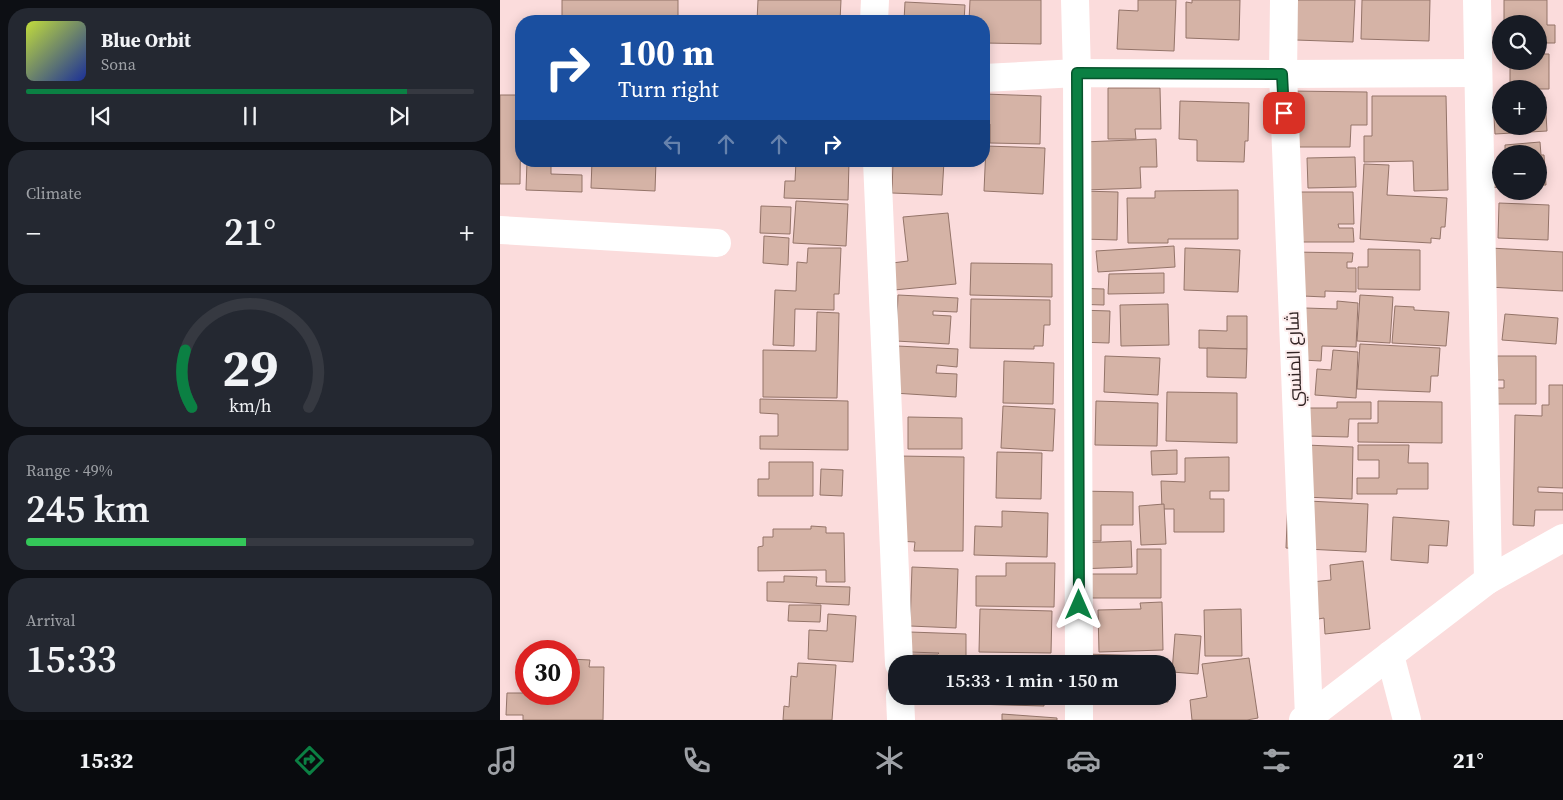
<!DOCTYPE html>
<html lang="en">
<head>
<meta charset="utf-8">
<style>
	body { margin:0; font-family:"Source Serif 4",Cairo,serif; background:#242831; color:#f1f3f6; height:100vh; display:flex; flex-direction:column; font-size:19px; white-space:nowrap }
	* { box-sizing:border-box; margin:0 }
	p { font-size:16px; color:#9ea1a6 }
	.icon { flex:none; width:28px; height:28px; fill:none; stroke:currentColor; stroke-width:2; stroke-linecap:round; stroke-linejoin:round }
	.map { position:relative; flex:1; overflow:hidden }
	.drawer { display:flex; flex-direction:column; gap:8px; padding:8px; background:#0d0f14; width:500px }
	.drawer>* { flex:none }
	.guide { position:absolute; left:15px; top:15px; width:475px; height:152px; border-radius:20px; box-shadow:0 2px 12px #0003; background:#1a4fa0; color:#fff; overflow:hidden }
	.buttons { position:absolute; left:992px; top:15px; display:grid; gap:10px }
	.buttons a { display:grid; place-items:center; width:55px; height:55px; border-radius:50%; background:#171b24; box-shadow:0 2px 12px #0003; font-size:25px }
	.speed { position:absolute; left:15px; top:640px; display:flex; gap:10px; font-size:25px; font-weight:700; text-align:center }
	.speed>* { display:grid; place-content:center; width:65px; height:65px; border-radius:50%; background:#171b24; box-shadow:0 2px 12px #0003; line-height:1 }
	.speed .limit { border:8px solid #d22; background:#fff; color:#111 }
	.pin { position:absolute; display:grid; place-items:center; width:42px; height:42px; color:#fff; margin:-21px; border-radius:10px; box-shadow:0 2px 8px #0006 }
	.me { position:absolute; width:55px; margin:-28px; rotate:0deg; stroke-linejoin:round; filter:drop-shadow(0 0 4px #0008) }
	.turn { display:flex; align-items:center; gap:18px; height:105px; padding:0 20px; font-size:22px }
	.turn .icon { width:65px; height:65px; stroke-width:2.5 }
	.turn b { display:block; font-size:35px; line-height:42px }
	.lanes { display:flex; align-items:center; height:48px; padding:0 20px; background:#0003; justify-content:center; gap:25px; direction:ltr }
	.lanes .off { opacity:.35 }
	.big { font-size:38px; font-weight:600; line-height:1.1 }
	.drawer .card { flex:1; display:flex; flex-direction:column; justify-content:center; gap:8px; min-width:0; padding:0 18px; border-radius:20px; background:#242831 }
	.drawer .dial { align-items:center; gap:0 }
	.dial svg { height:130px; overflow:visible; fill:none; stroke:#363941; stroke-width:7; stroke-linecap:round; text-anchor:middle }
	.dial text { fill:#f1f3f6; stroke:none }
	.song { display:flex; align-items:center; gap:15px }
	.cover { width:60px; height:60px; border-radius:8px; background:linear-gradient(135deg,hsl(70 70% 55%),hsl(230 70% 35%)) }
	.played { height:5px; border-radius:2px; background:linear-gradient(90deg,#0b8043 85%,#363941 85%) }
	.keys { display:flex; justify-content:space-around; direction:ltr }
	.heat { display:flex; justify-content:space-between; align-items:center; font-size:28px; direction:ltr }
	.charge { height:8px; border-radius:4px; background:linear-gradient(90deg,#34c759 49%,#363941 0) }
	.trip { position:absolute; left:388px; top:655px; width:288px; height:50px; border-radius:20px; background:#171b24; box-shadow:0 2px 12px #0003; font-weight:600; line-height:50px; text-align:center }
	.dock { display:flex; height:80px; justify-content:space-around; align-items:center; background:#090b0e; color:#9ea1a6 }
	.dock .icon { width:35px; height:35px }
	.dock .current { color:#0b8043 }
	.dock b { font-size:22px; color:#f1f3f6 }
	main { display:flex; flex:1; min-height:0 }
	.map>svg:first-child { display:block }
</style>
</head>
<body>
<main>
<section class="drawer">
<div class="card">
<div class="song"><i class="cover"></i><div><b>Blue Orbit</b><p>Sona</p></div></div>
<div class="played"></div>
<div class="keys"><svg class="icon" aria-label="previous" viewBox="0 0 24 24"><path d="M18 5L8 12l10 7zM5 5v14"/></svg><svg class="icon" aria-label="pause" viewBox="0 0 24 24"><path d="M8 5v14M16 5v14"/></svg><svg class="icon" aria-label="next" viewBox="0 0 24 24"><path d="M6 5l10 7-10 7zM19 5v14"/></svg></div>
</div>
<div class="card"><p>Climate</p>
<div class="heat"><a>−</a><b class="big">21°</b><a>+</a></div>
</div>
<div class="card dial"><svg viewBox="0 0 100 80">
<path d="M14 69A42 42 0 1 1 86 69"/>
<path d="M14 69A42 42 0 0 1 10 34" stroke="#0b8043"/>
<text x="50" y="56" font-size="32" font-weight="700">29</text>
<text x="50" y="72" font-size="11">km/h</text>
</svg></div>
<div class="card"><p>Range · 49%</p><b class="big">245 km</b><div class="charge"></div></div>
<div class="card"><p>Arrival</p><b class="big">15:33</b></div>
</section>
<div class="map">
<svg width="1063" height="720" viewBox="0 0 1063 720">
	<rect width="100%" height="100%" fill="#fbdcdc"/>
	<g fill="#d5b3a6" stroke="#947469">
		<path d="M62,0h116v19h-19v2h-97z"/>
		<path d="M258,0h83l-1,21h-83z"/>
		<path d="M470,0h71v44l-57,-1v-22h-15z"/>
		<path d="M638,0h38l-2,51 -57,-2 2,-39 19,1z"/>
		<path d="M692,0h48l-1,40 -53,-2v-36l6,1z"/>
		<path d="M797,0h58l-2,42 -57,-2z"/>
		<path d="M862,0h68l-1,41 -68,-2z"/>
		<path d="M1004,0h43v25h8v18h-16v-19h-35z"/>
		<path d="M405,2l60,3 -1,16h-60z"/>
		<path d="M1039,54h10v35h-39v-28h29z"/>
		<path d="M608,88h52l1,41h-26l1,10h-28z"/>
		<path d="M790,91l77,1v33h-16l-1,22h-60z"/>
		<path d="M484,94l57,2 -1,48 -50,-1v-19h-6z"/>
		<path d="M0,95h21l-1,89h-20z"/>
		<path d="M872,96h74l2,94 -34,1 -1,-30 -49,1v-26h8z"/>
		<path d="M1039,97h6l2,34 -52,3 -2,-34h8v26h38z"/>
		<path d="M680,101l69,2 -1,38h-3l-1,21 -47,-1v-21l-18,-1z"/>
		<path d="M656,139l1,28h-17l1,21 -56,2 -2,-48z"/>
		<path d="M1040,142l1,13h3l2,30h-7v-31h-34v-9z"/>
		<path d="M486,146l59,2 -2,46 -59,-3z"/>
		<path d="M855,157l1,30 -48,1 -1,-30z"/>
		<path d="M27,161h24v13l31,1v17l-56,-2z"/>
		<path d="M92,161h64l-1,30 -64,-3z"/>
		<path d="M296,161h53l-1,39 -64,-2 1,-17h10z"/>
		<path d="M393,161h51l-2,34 -50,-2z"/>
		<path d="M864,164l25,1 -2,30 60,3 -2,29h-4l-1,12 -9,-1v5l-71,-4z"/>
		<path d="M1001,165v22l-19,1 -1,-22z"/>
		<path d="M738,190v49h-70v4h-40l-1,-45h28v-7z"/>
		<path d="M582,191l36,1 -1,48 -36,-1z"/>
		<path d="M780,192h73l1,32h-16l1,4h14l1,14h-57z"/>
		<path d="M296,201l52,3 -2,42 -53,-3z"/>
		<path d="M999,203l50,2 -1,35 -50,-2z"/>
		<path d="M261,206l30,1 -1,27 -30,-1z"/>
		<path d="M448,213l8,71 -62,6 -2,-27 16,-2 -5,-44z"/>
		<path d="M264,236l25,2 -1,27 -25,-2z"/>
		<path d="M674,246l1,21 -77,5 -2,-21z"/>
		<path d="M308,248h33l-2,46h-5v16l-39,-1 -1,37 -21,-1 2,-55 21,1 1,-29 10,1z"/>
		<path d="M685,248l55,2 -2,42 -54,-2z"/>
		<path d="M990,248l73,4v39l-75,-4z"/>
		<path d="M868,249l52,1v40l-62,-1v-22h10z"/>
		<path d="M793,252l60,1 -1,9h-5v6h9v24l-31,-1v6l-22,-1z"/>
		<path d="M471,263l81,1v33l-82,-2z"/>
		<path d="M664,273v20l-56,1 1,-20z"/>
		<path d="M571,288l33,1v16l-33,-1z"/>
		<path d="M398,295l60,3 -1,14 -24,-1v4l18,1 -2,28 -53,-3z"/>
		<path d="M860,295l33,2 -3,46 -33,-2z"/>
		<path d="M471,299l79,1v25h-6l-1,21h-9v3l-64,-1z"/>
		<path d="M837,301l21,2 -2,44 -34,-1 -1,15 -19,-1 3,-52 32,1z"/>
		<path d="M668,304l1,41 -48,1 -1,-41z"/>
		<path d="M895,306l19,1v3l35,2 -3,34 -54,-3z"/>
		<path d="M578,310l32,1 -1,32 -32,-1z"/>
		<path d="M317,312l22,1 -2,85 -74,-1v-47l53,1z"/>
		<path d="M1005,314l53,4 -2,26 -54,-4z"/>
		<path d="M727,316h20v33l-48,-1v-18l28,1z"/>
		<path d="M860,344l80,4 -2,28h-7l-1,16 -73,-3z"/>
		<path d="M397,346l61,3 -1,18 -20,-2 -1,8 21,1 -1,23 -78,-5z"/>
		<path d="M707,348l40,1 -1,29 -39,-1z"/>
		<path d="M833,350l25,2 -2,46 -41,-3 2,-26 14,1z"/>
		<path d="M605,356l55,2 -2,37 -54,-3z"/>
		<path d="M997,356h39v48h-40v-16h8v-8h-7z"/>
		<path d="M504,361l50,2 -1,41 -50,-1z"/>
		<path d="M1049,385h14v103l-25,-1v5l25,1v17h-28l-1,16 -21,-1 2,-110 27,1v-11h7z"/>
		<path d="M667,392l70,1v50l-71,-2z"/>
		<path d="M260,399l88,2v49l-88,-1v-13h18v-22l-18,-1z"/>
		<path d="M596,401l62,2 -1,43 -62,-1z"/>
		<path d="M878,401l64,1v41l-84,-1v-19h20z"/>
		<path d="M837,402h34v17h-22l-1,18 -44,-1v-28h33z"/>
		<path d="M503,406l52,3 -2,42 -52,-3z"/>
		<path d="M408,417l54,1v31h-54z"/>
		<path d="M806,445l47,2 -1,52 -48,-2z"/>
		<path d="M858,445h51l-1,18h20v26h-31v5h-40v-16h22v-18h-21z"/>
		<path d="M677,450v24l-25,1 -1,-24z"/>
		<path d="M497,452l45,1 -1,46 -45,-1z"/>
		<path d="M398,456l66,1 -1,94h-49l1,-9 -18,-1z"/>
		<path d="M729,457v34h-19v8h14v33h-50v-23h-12l-1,-28 24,1v-24z"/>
		<path d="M269,462h44v34h-55v-17h11z"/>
		<path d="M321,469l22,1 -1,26 -22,-1z"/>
		<path d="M578,491l55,1v33h-32v16h-23z"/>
		<path d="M788,500l80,4 -2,48 -80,-4z"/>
		<path d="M664,504l2,40 -25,1 -2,-39z"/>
		<path d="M502,511l46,2 -1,44 -73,-2 1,-29 27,1z"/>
		<path d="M893,517l56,4 -2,25 -18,-1 -1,18 -37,-3z"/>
		<path d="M311,526l15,1v6h18l1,49h-19v-12l-68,1v-24l5,-1v-9h10v-8h38z"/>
		<path d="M631,541l1,26 -55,2 -1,-26z"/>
		<path d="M637,549h24v49h-71v-24h47z"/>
		<path d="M863,561l7,68 -45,5 -1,-16 -18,3 -4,-38 29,-3 -1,-15z"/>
		<path d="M506,563h49l-1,44 -78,-1v-30h30z"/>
		<path d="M412,567l46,2 -2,59 -46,-2z"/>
		<path d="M284,576l33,1 -1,9 34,1 -1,18 -82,-4v-19h17z"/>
		<path d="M662,602l1,48 -64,2 -1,-42 43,-1 -1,-6z"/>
		<path d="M289,605h32l-1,17 -32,-1z"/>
		<path d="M480,609l72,2 -1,42 -72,-1z"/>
		<path d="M741,609l1,47h-37l-1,-46z"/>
		<path d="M328,614l28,2 -3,46 -45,-3 1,-29 18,1z"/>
		<path d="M410,632l56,2v30h-63v-10h35l1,-1 -30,-1z"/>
		<path d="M675,634l26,2 -3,38 -26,-2z"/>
		<path d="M584,654l70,2 -1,8h-70z"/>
		<path d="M473,656l72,2v6h-72z"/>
		<path d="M24,658h2v36h43v-35l21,1 -1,7h15l-1,53h-80v-5h-17l1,-22h16z"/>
		<path d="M749,658l9,60 -11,2h-55l-2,-20 17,-3 -5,-33z"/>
		<path d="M298,663l38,2 -4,55h-49l1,-14 5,1 2,-31 6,1z"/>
		<path d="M666,668h3l-1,34 -86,-3v-3h84z"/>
		<path d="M402,696h64v6l-64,-1z"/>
		<path d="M472,696h72v10l-72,-2z"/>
		<path d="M502,714l55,4v2h-55z"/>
	</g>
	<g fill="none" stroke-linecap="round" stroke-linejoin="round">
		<g stroke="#fff" stroke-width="28">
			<path d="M575,0l2,73 2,591"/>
			<path d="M784,0l-1,74 26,643"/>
			<path d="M977,0l11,580"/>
			<path d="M374,21l1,-21"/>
			<path d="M484,78l93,-5 206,1 195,-1"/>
			<path d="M377,161l22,503"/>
			<path d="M0,230l217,13"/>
			<path d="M890,655l17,65"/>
			<path d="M400,696l1,24"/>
			<path d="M579,696v24"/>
			<path d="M803,720l6,-3 179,-137 75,-42"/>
		</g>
	</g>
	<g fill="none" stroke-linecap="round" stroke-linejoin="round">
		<defs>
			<path id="route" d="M579,605l-2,-532 205,1 2,39"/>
		</defs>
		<use href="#route" stroke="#07532c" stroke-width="12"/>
		<use href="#route" stroke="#0b8043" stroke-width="9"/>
	</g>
	<g text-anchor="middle" stroke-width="4" stroke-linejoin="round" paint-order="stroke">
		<g font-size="18" fill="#312323" stroke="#fdeded">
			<text transform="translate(794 359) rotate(-92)" y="6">شارع المنسي</text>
		</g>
	</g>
</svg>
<div class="buttons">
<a><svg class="icon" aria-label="search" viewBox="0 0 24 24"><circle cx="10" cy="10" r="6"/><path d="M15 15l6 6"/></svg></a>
<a>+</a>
<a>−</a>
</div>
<div class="speed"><div class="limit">30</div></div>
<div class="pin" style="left:784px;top:113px;background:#d93025"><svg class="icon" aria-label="arrive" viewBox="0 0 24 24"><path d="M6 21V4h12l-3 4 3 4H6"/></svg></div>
<svg class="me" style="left:579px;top:605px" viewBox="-20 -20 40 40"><path d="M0-17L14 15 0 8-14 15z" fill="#0b8043" stroke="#fff" stroke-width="4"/></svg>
<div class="trip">15:33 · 1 min · 150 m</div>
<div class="guide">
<div class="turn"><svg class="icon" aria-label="right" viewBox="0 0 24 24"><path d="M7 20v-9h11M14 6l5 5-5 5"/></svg><div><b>100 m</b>Turn right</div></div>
<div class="lanes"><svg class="icon off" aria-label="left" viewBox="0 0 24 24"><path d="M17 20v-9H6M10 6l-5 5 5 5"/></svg><svg class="icon off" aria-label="ahead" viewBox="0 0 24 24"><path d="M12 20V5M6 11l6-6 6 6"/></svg><svg class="icon off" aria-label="ahead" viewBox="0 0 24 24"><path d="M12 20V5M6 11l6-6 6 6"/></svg><svg class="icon" aria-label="right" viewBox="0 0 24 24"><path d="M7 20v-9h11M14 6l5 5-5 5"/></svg></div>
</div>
</div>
</main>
<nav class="dock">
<b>15:32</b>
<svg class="icon current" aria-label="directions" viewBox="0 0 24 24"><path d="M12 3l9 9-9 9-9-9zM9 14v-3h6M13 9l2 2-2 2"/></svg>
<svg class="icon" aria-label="music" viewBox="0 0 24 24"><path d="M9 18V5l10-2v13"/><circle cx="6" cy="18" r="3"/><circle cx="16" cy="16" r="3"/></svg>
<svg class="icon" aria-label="phone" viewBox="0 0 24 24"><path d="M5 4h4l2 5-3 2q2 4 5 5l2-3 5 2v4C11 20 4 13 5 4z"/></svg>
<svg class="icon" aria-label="climate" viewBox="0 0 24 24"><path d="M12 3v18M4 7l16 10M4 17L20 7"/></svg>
<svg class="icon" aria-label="car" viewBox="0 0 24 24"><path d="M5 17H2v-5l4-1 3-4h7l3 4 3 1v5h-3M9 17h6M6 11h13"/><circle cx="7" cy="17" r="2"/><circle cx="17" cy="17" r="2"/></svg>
<svg class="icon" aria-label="filters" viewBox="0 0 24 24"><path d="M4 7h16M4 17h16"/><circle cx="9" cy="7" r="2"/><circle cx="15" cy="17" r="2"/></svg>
<b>21°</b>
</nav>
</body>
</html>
